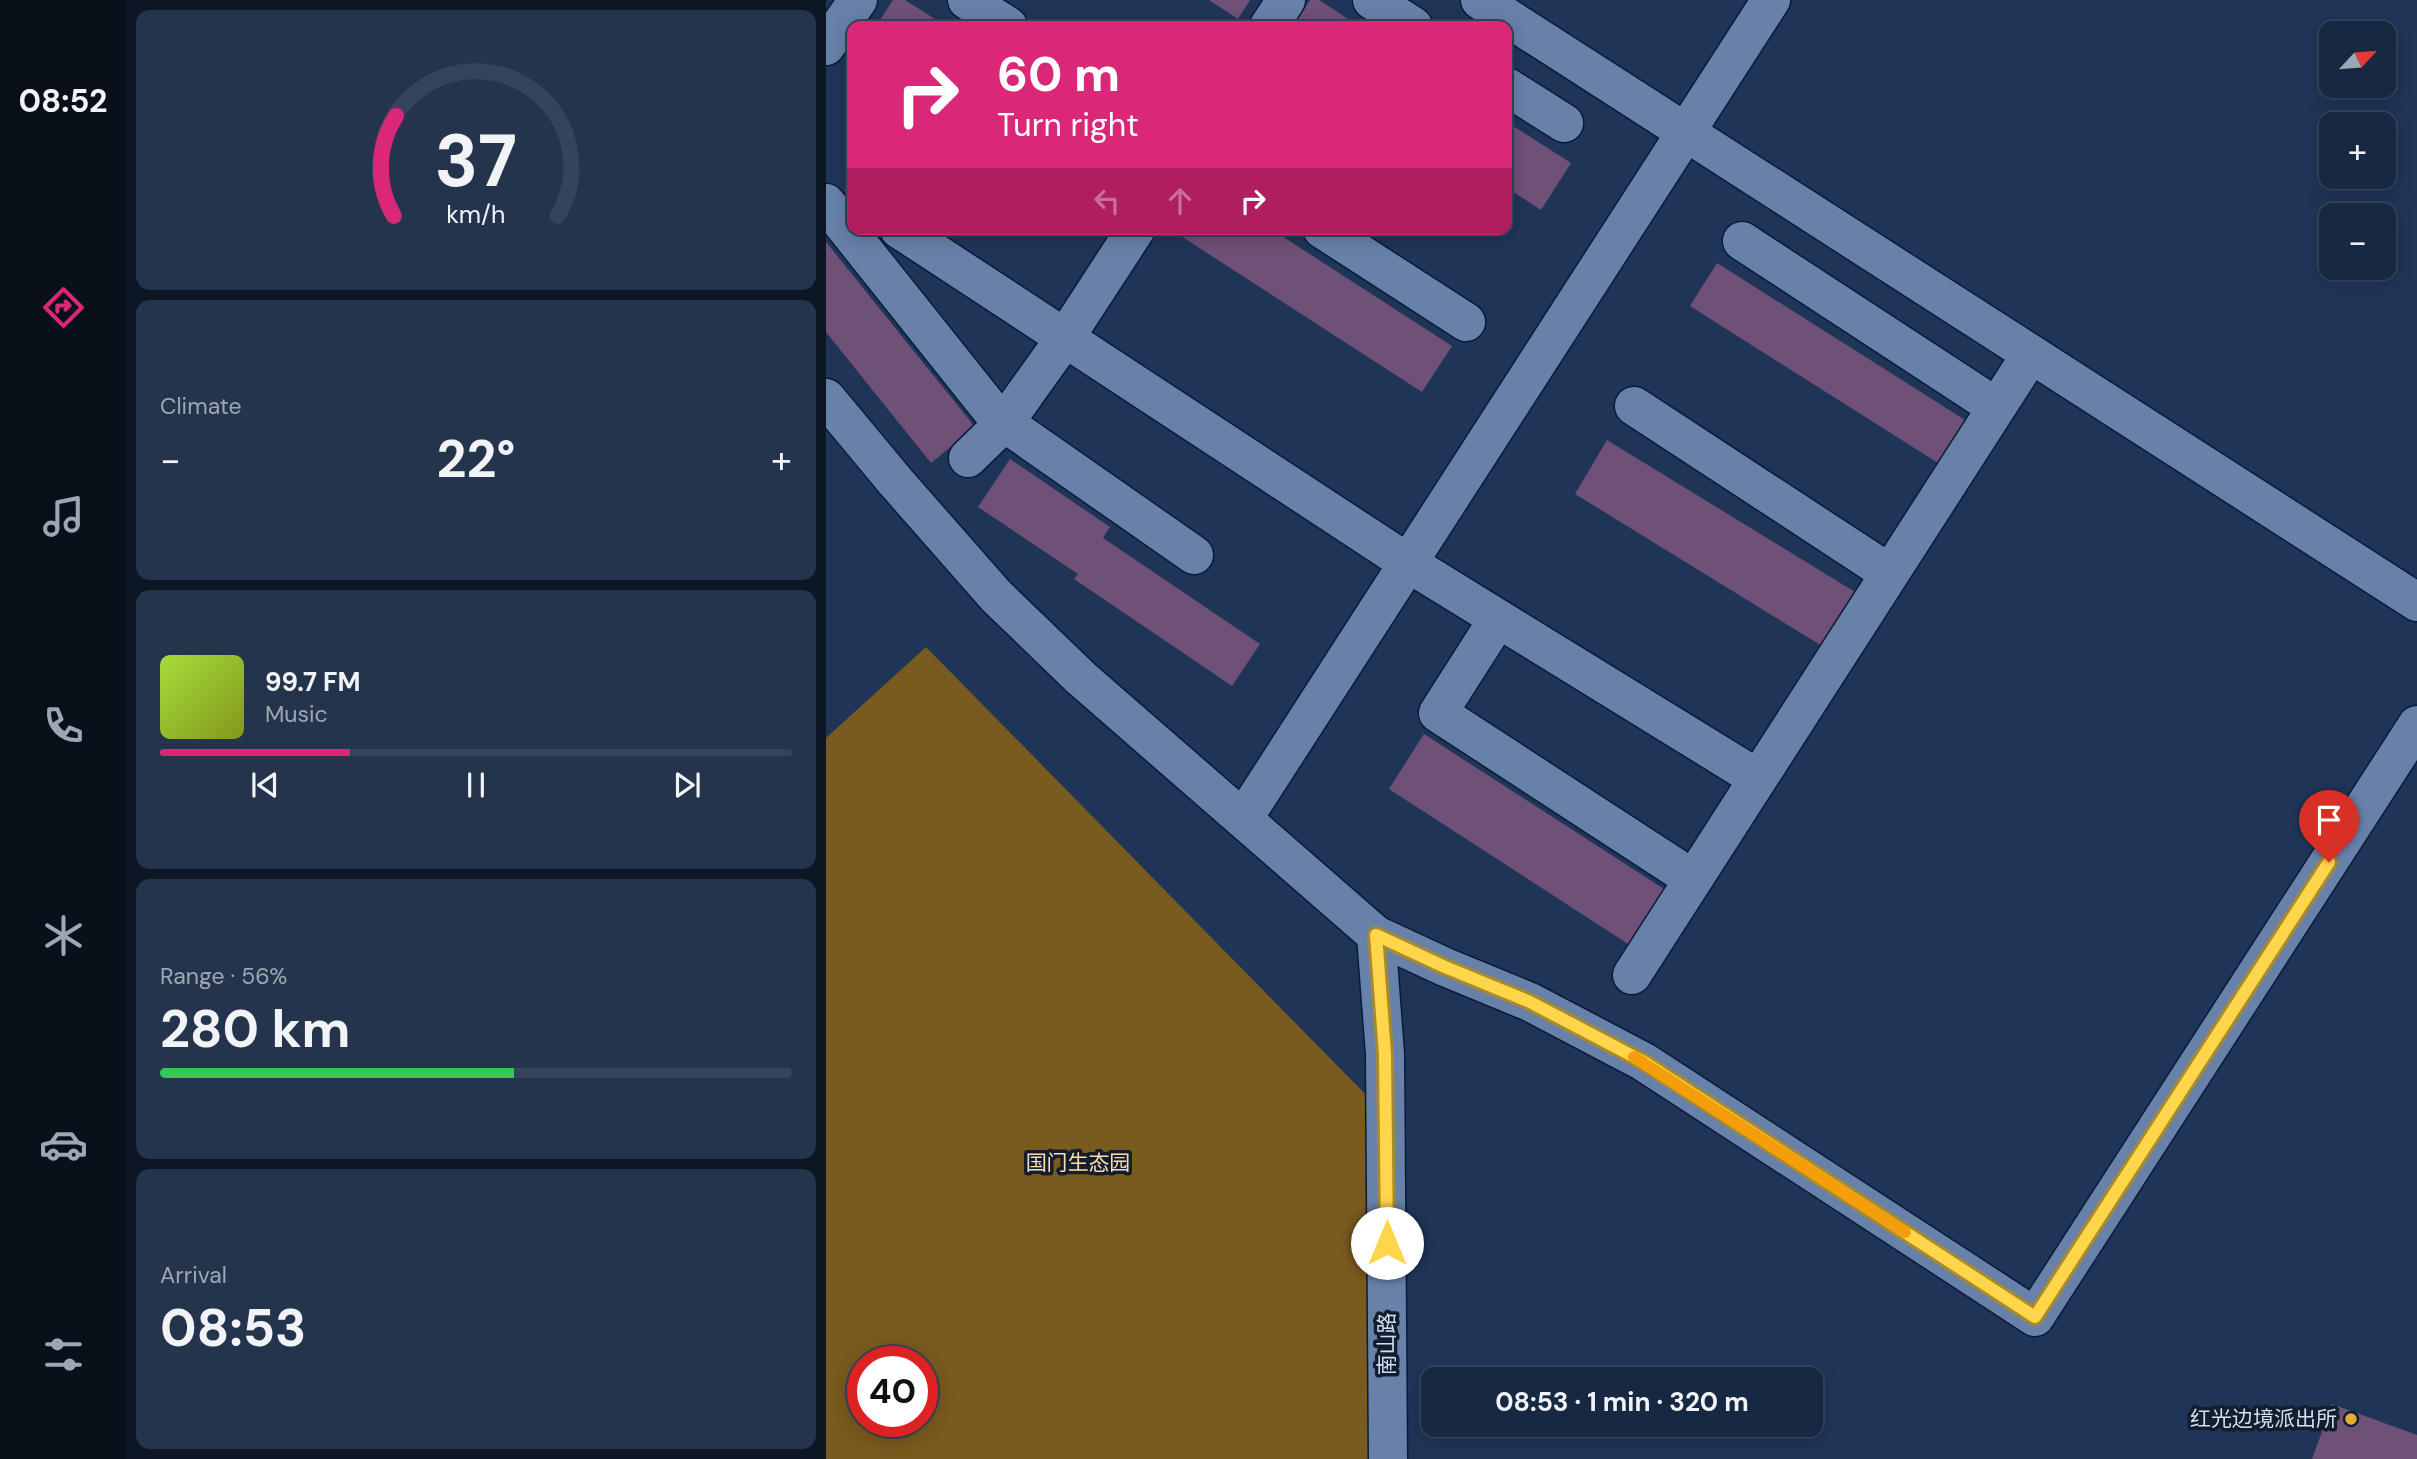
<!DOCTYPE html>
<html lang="en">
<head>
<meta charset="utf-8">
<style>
	body { margin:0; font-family:"DM Sans","Noto Sans SC",sans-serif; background:#24344d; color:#f1f3f6; height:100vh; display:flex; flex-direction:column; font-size:26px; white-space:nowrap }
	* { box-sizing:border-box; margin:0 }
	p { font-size:23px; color:#9ea6b2 }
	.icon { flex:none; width:38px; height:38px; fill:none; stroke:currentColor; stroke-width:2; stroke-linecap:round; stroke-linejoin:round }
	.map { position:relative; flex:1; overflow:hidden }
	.drawer { display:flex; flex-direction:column; gap:10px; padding:10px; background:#0d1624; width:700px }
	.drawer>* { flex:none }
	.hud { position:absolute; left:21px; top:21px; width:665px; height:214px; border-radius:14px; box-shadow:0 4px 18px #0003,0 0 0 2px #36445b; background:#db2777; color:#fff; overflow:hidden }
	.needle { width:46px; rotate:64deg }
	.buttons { position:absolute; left:1493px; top:21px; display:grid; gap:14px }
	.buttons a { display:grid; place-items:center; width:77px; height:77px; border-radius:14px; background:#172842; box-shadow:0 4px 18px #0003,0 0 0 2px #36445b; font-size:35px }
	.speed { position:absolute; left:21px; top:1346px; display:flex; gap:14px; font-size:35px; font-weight:700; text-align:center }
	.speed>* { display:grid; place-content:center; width:91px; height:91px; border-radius:50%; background:#172842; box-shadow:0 4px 18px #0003,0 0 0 2px #36445b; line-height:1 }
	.speed .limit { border:10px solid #d22; background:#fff; color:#111 }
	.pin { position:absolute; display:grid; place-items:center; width:60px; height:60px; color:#fff; margin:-72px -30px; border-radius:50% 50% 50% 0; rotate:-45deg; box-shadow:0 0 7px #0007 }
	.pin .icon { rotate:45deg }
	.me { position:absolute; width:77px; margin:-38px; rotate:0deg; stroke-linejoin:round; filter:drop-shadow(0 0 5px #0008) }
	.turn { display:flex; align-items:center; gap:24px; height:147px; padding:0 35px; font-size:32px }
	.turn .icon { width:91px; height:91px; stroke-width:2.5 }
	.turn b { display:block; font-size:49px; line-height:60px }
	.lanes { display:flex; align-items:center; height:66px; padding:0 35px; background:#0003; justify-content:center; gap:35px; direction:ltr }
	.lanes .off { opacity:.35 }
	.big { font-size:52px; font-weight:700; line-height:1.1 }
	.drawer .card { flex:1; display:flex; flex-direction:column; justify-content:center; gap:10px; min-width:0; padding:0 24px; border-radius:14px; background:#24344d }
	.drawer .dial { align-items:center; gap:0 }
	.dial svg { height:182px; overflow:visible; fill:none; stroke:#36445b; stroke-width:7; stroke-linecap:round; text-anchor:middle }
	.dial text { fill:#f1f3f6; stroke:none }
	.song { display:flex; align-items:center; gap:21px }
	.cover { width:84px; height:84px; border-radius:10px; background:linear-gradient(135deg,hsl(80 70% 55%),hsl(70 70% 35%)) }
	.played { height:7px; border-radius:4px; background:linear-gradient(90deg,#db2777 30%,#36445b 30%) }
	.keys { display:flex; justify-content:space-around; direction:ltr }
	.heat { display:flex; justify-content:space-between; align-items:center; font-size:38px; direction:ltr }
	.charge { height:10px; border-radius:5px; background:linear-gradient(90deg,#34c759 56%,#36445b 0) }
	.trip { position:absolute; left:595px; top:1367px; width:402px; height:70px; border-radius:14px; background:#172842; box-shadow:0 4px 18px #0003,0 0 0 2px #36445b; font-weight:700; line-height:70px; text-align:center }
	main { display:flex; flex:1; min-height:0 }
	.tabs { display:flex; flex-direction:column; width:126px; justify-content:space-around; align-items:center; background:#09101a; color:#9ea6b2 }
	.tabs .icon { width:49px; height:49px }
	.tabs .selected { color:#db2777 }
	.tabs b { font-size:32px; color:#f1f3f6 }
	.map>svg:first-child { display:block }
</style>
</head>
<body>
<main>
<nav class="tabs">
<b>08:52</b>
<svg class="icon selected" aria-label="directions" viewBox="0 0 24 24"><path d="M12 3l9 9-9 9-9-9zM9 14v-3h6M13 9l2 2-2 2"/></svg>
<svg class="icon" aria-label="music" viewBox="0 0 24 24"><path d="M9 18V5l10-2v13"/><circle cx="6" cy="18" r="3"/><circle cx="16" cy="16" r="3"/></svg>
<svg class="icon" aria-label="phone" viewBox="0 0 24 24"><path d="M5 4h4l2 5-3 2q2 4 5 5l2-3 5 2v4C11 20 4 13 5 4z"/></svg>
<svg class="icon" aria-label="climate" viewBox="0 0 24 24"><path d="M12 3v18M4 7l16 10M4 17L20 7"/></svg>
<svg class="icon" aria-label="car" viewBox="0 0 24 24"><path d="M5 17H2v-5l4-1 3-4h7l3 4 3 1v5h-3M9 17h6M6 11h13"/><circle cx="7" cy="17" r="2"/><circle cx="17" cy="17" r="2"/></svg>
<svg class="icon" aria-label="filters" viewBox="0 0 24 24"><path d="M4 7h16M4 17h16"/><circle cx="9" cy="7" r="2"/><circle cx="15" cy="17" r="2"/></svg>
</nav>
<section class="drawer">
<div class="card dial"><svg viewBox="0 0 100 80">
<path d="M14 69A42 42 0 1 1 86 69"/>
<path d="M14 69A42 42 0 0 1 15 25" stroke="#db2777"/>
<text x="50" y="56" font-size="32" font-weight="700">37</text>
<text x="50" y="72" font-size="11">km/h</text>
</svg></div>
<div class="card"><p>Climate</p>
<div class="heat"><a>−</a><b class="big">22°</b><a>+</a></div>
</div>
<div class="card">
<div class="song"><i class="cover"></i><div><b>99.7 FM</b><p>Music</p></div></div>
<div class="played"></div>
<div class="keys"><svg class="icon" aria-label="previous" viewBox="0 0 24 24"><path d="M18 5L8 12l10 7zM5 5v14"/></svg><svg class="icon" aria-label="pause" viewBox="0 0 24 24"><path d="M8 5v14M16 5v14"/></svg><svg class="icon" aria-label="next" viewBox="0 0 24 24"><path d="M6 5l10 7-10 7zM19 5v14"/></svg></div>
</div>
<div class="card"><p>Range · 56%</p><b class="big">280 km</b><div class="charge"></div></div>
<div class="card"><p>Arrival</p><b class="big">08:53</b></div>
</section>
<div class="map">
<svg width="1591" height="1459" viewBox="0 0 1591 1459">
	<rect width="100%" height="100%" fill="#1f3558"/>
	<path fill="#795a1f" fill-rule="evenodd" d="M100,647l446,454 1,358h-547v-721zM37,1362h59v59h-59z"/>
	<g fill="#6f5076">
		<path d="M67,0h12l41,26h-70z"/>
		<path d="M383,0h41l-12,19z"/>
		<path d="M484,0h9l40,26h-66z"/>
		<path d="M681,122l64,41 -30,47 -34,-22z"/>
		<path d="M344,229h101l181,117 -30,46z"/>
		<path d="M0,242l149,185 -44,36 -105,-131z"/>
		<path d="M891,263l248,157 -27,43 -248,-157z"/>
		<path d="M781,440l248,152 -33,54 -247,-152z"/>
		<path d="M184,459l100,68 -7,11 157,106 -28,42 -158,-107 4,-5 -100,-67z"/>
		<path d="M598,734l240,155 -36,55 -239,-155z"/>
		<path d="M1506,1404l85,31v24h-105z"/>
	</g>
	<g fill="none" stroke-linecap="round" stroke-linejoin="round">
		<defs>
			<g id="minor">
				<path d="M141,0l41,26"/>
				<path d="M546,0l41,26"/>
				<path d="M654,0l937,602"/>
				<path d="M443,26l17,-26"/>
				<path d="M0,46l32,-46"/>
				<path d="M681,87l57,36"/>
				<path d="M0,203l165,207 21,18 182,127"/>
				<path d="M73,229l509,334 349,215"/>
				<path d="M496,229l144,93"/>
				<path d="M916,241l254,166"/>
				<path d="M0,398l69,83 101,115 85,82 295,257 69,32 85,35 114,60 391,255 382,-592"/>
				<path d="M808,406l255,167"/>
				<path d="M142,458l37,-36 60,-84 71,-109"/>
				<path d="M672,619l-60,94 255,166"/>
				<path d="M417,819l528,-819"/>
				<path d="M550,935l9,119 3,405"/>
				<path d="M806,975l399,-621"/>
			</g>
		</defs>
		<use href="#minor" stroke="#071b3c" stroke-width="41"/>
		<use href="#minor" stroke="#6881a9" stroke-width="38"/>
	</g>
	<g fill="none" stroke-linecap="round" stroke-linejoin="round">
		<defs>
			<path id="route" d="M561,1243l-2,-189 -9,-119 69,32 85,35 114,60 391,255 294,-455"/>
		</defs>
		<use href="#route" stroke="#a68a30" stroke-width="18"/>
		<use href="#route" stroke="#ffd54a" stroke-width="12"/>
		<path stroke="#f59e0b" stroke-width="12" d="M808,1057l271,175"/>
	</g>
	<circle fill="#e7ac37" stroke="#131d2d" stroke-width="2.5" cx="1525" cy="1419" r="7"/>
	<g text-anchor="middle" stroke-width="7" stroke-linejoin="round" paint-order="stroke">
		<g font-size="21" fill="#fddeab" stroke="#131d2d">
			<text x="252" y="1170">国门生态园</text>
		</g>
		<g font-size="21" fill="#d1dff6" stroke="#131d2d">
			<text transform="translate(561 1344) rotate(-90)" y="7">南山路</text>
		</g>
		<g font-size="21" fill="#d1dff6" stroke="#131d2d" text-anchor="end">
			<text x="1511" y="1426">红光边境派出所</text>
		</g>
	</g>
</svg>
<div class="buttons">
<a><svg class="needle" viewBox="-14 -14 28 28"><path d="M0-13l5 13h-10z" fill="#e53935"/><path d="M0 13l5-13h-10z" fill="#9ea6b2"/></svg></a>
<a>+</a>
<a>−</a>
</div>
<div class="speed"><div class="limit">40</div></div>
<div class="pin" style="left:1503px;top:862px;background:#d93025"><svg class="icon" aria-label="arrive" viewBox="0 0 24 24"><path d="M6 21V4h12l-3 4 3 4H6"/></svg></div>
<svg class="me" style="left:561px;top:1243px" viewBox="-20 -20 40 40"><circle r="19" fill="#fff"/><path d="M0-13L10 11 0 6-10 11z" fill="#ffd54a"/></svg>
<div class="trip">08:53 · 1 min · 320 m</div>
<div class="hud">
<div class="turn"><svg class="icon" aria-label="right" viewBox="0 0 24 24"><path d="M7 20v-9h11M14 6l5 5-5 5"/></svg><div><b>60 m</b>Turn right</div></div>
<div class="lanes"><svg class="icon off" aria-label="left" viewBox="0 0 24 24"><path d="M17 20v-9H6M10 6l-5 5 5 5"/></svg><svg class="icon off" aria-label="ahead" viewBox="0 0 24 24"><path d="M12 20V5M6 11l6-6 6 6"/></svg><svg class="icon" aria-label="right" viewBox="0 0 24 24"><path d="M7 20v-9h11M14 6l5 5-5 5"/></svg></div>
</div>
</div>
</main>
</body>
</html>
